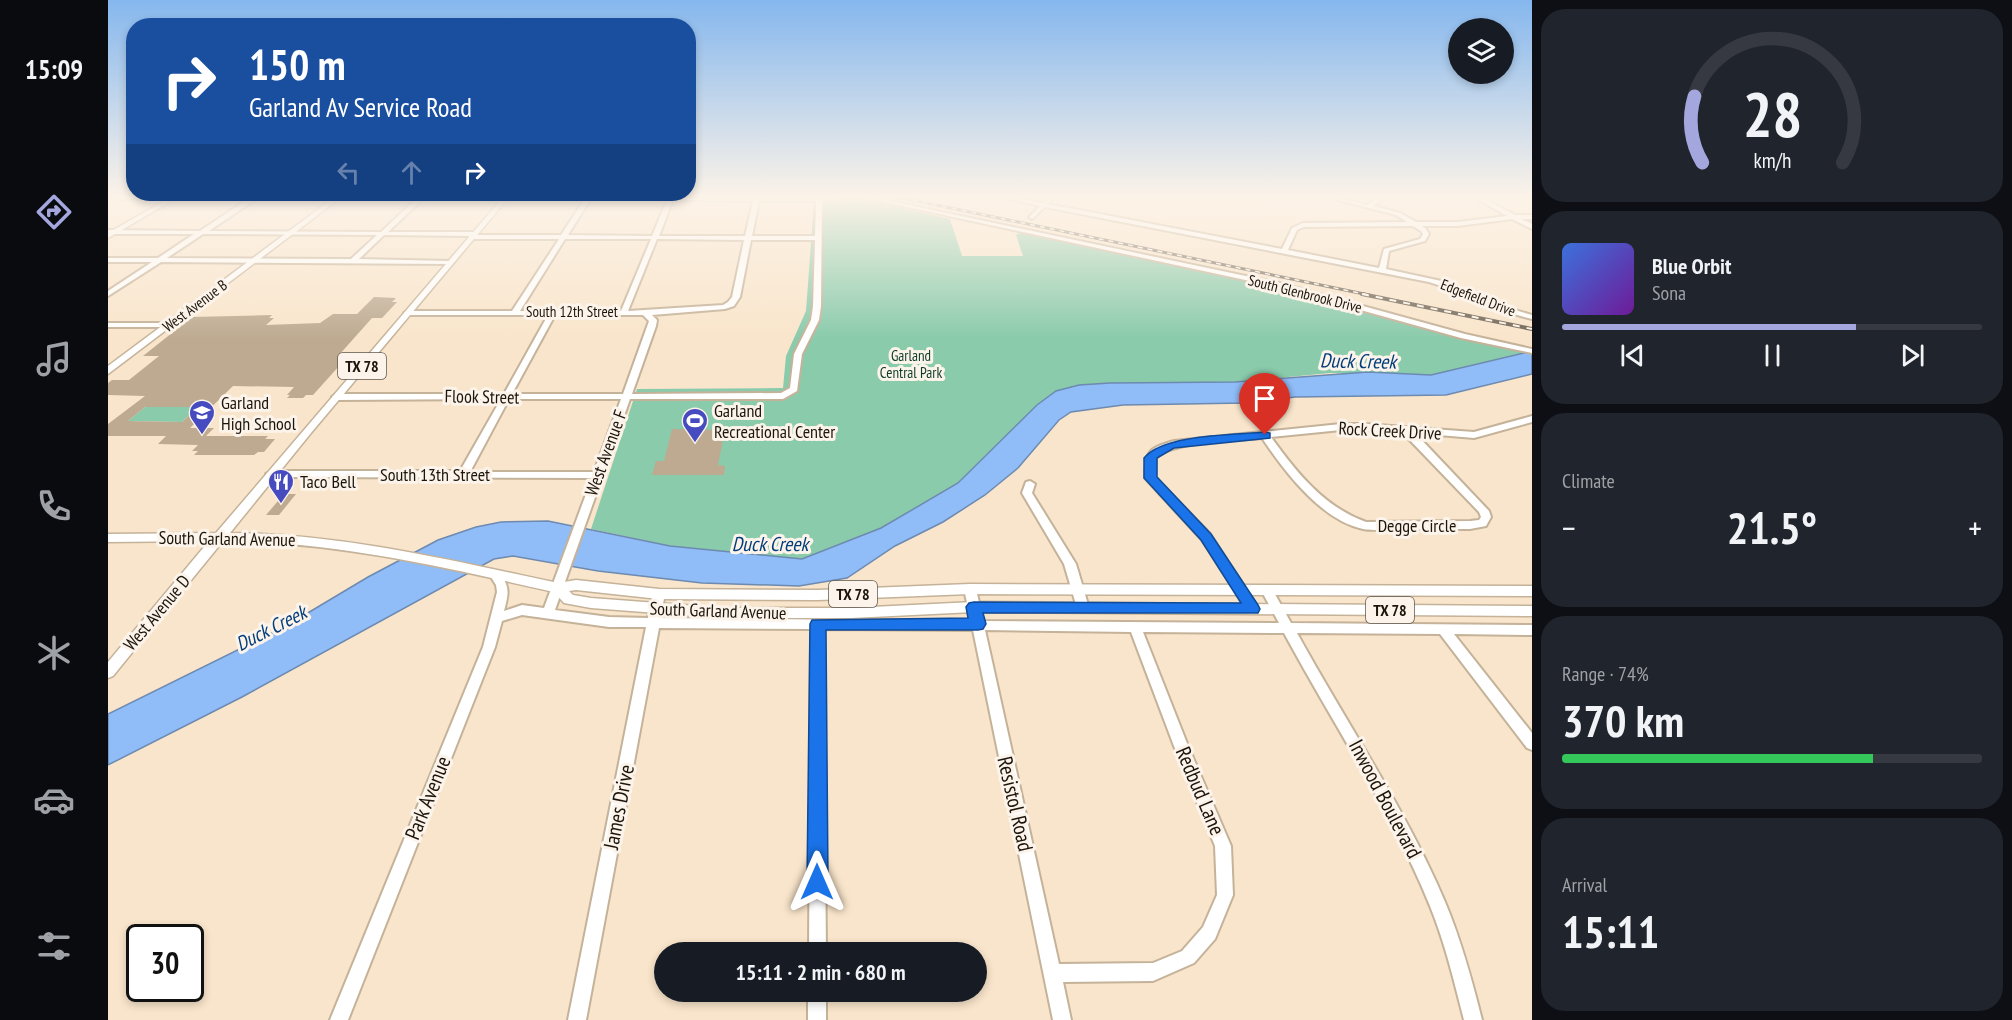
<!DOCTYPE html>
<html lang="en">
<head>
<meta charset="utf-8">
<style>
	body { margin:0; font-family:"PT Sans Narrow",sans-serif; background:#20242c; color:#f1f3f6; height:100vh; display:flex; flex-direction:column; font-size:22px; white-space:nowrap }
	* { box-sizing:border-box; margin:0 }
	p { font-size:20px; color:#9ea1a6 }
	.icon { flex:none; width:33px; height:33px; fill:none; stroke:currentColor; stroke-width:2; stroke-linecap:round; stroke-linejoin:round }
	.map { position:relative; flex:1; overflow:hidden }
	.drawer { display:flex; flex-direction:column; gap:9px; padding:9px; background:#0d0f14; width:480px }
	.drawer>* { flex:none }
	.guide { position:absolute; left:18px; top:18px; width:570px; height:183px; border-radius:24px; box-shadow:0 3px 9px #0003; background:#1a4fa0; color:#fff; overflow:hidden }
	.tools { position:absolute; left:1340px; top:18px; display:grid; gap:12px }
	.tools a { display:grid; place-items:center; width:66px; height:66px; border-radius:50%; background:#171b24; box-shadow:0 3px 9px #0003; font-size:30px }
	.speed { position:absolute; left:18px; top:924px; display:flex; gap:12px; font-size:30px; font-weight:700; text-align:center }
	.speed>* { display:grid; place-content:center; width:78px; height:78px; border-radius:50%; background:#171b24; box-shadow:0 3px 9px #0003; line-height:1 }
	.speed .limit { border:3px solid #111; border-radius:9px; background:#fff; color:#111 }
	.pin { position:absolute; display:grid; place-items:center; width:51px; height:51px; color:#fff; margin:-62px -26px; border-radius:50% 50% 50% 0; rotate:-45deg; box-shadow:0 0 6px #0007 }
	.pin .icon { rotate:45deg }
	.me { position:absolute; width:66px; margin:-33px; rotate:0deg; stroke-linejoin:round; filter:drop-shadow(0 0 4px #0008) }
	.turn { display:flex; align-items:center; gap:21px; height:126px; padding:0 24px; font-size:27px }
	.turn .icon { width:78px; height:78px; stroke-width:2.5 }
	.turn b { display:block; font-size:42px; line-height:51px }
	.lanes { display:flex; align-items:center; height:57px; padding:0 24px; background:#0003; justify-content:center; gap:30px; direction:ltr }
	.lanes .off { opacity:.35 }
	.big { font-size:45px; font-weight:700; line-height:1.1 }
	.drawer .tile { flex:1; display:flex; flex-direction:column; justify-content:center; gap:9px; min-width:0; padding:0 21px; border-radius:24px; background:#20242c }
	.drawer .dial { align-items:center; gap:0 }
	.dial svg { height:156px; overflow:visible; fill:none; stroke:#363941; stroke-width:7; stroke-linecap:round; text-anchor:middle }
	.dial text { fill:#f1f3f6; stroke:none }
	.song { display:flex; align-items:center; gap:18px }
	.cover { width:72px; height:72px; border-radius:9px; background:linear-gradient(135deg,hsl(220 70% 55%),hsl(280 70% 35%)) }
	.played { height:6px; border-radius:3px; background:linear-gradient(90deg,#a4a7de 70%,#363941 70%) }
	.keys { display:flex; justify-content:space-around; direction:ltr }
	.heat { display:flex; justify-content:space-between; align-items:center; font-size:33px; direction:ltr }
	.charge { height:9px; border-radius:4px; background:linear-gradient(90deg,#34c759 74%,#363941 0) }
	.trip { position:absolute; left:546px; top:942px; width:333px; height:60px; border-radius:30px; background:#171b24; box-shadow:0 3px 9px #0003; font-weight:700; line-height:60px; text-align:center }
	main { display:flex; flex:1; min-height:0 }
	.tabs { display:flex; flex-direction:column; width:108px; justify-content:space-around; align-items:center; background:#090b0e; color:#9ea1a6 }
	.tabs .icon { width:42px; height:42px }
	.tabs .active { color:#a4a7de }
	.tabs b { font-size:27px; color:#f1f3f6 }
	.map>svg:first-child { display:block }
</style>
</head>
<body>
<main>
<nav class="tabs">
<b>15:09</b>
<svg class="icon active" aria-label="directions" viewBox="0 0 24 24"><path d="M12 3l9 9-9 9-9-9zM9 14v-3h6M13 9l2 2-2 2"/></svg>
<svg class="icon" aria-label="music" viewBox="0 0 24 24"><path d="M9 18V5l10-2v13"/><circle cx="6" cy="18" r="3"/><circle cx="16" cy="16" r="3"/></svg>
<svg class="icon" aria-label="phone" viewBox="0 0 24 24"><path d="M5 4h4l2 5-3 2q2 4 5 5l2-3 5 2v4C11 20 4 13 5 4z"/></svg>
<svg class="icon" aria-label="climate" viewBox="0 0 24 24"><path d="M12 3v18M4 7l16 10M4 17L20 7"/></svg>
<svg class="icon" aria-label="car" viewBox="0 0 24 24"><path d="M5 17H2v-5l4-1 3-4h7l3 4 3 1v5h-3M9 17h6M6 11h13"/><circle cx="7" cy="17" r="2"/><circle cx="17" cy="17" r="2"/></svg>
<svg class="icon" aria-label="filters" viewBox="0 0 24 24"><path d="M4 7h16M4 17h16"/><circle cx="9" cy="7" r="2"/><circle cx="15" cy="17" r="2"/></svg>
</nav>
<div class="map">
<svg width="1424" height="1020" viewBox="0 0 1424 1020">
	<rect width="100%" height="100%" fill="#f9e5cb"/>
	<g fill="#8acbac">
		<path d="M744,197l98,22 12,37h61l-7,-21 3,-2 260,55 246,65 -94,22 -101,-2 -95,9 -179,9 -19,14 -79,78 -77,45 -79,31 -132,-13 -79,-17 46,-140 146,-1 3,-32 20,-45 8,-109z"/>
		<path d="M37,407h52l-15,15 -54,-1z"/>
	</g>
	<path fill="#90bcf7" stroke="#6d8ab0" stroke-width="1.5" d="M1424,351v23l-86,21 -151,2 -50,6 -122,2 -52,7 -12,8 -41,48 -33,27 -42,27 -48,24 -48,32 -48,8 -97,-3 -104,-12 -85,-15 -19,3 -252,138 -134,68v-51l178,-88 82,-49 70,-37 38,-13 25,-5 47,-1 122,25 132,13 79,-31 77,-45 79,-78 19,-14 23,-6 31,-2 125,-1 133,-10 63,3z"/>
	<g fill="#bdaa91" fill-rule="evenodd">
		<path d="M266,297l22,1 -4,4h5l-15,16h-10l-33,37h10l-36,40h-7l-3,3h-16l3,-3h-3l7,-8 -61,-1 -43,42h24l-8,8h62l-3,3h10l-11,13h-6l-4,3h-60l4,-4h-6l6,-6 -40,-1 8,-8h-58v-12l37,-28 -37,-1v-12l4,-3h17l30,-24h-16l49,-39 80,-2 -3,3h5l-8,7 54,-2 13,-9h24zM37,407h52l-15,15 -54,-1z"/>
		<path d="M564,429l53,1 -7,35 7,1 -1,9h-72l4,-14h8z"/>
		<path d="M176,494h12l-17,21h-13z"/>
	</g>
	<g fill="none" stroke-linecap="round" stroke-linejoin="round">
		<defs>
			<g id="minor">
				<path d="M0,196l718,1 21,-1 -3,2 -22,3 -1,105 -2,14 -17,34 -5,37 -14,8h-153l-75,211 54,7 39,1 5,-24 2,-3h8l2,3 -5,24 311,3 -7,-32 2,-3h8l2,3 7,32 296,2 -18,-33 2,-3h8l20,36 241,2v10l-78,-1 78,99v17l-5,-2 -87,-114 -143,-1c49,90 108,174 148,269 16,38 27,78 37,118h-18c-10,-39 -19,-77 -34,-114 -39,-96 -97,-182 -146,-273l-141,-1 45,114 43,100 2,49 -18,44 -21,24 -41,18 -90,1 8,38h-18l-80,-390 -150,-1 3,323h-17l2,-323 -152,-1 -73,392h-18l78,-393h-37l-87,-12 -20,6 -7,26 -147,373h-18l153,-373 14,-55 -1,-7 -7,-11 2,-3h8c11,17 10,21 5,40l18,-6 22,3 48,-130 -321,-1 -5,-3 5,-3h189l41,-72 -165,1 -4,-3 4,-3h168l44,-79h-140l-4,-2 4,-2h104l47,-72h-88l-2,-1v-2l-85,-1 -25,24 93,2v2l-2,1 -289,-2 -53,34v-5l44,-29h-44v-4h50l36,-24h-86v-4l92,1 48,-32h-140zM148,199l159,1 -34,32 -172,-1zM314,200h162l-23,35h-85v-2l-2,-1h-86zM482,200h77l-15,36 -84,-1zM565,200l80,1 -8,35h-86zM651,201h57l-1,35h-63zM95,234l174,1 -26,24 -184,-1zM457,239h86l-30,72h-63l-4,-2 -4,2h-30zM549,239l87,1 -12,57 -4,5 -5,3 -95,6zM643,240h64l-2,66 -2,14 -17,34 -4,34 -9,5 -149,1 24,-68 1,-6 -5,-5 73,-6 9,-3 6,-9zM447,315h88l6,6 -26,73h-111zM401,399h112l-27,73h-124zM877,630l146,2 43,114 41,100 2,49 -14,32 -21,24 -29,12 -94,1z"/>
				<path d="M748,196h10l413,87 186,51 67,15v4l-71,-15 -183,-51z"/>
				<path d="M889,196h11l35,7 6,-7h6l-7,8 234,45 10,-21 11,-5 104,-1 -11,-7 -73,-19h9l35,9 12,-9h7l-13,10 27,7 16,9h42l49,-6 -35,-20h7l36,19h17v4h-11l11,5v5l-20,-10 -54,7h-36l4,3 3,5 -4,7 -36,10 -3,18 60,13 62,26 24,7v4c-36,-8 -68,-27 -103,-37l-384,-75 -13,12 -3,-2 11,-11zM1305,226l8,5 2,3 -3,5 -36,10 -5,19 -91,-18 9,-20 7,-3z"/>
				<path d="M0,323h61l4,2 -4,2h-61z"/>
				<path d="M1424,416v6l-58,16 -59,-5 74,78 2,6 -5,9 -16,3c-25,0 -49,0 -74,0 -10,0 -23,2 -33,0 -42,-9 -78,-57 -101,-91 -25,2 -90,3 -106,20l-1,19 55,57 49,75 -2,3 -4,1 -4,-1 -47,-72 -57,-62c1,-27 2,-29 29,-37l167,-17h23l110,8zM1233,430l62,3 76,79 2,5 -2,3 -9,1 -104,1c-42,-15 -70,-50 -95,-85z"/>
				<path d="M922,481l5,3 -3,9 44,71 13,44 -2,3 -4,1 -4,-1 -2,-3 -13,-44 -42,-71 4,-11z"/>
				<rect x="700" y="992" width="18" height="28"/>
			</g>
			<g id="major">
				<path d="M65,196h7l-72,42v-5z"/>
				<path d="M228,196h7l-235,178v-8z"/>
				<path d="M396,196h6l-199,237 -81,100c112,1 219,27 328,50l18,-3 83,9 159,1 152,-6 562,2v10l-562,-2 -152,6 -159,-1 -83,-9 -7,1 4,4 18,3 132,10h128l123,-6 558,4v10l-558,-4 -123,6h-128l-132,-10 -27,-5 -10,-11c-111,-25 -217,-50 -331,-51l-110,135 -5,2v-16l101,-121 -101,1v-8l108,-1z"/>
			</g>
		</defs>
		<use href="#minor" stroke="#c4b299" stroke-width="4"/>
		<use href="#major" stroke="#c4b299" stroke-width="3"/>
		<use href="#minor" fill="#fff" fill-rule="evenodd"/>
		<use href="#major" fill="#fff" fill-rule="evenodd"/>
		<defs>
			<path id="rail-far1" d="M785,196l476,99"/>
			<path id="rail" d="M1254,294l170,35"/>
		</defs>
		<use href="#rail-far1" stroke="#736757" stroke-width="3"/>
		<use href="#rail" stroke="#736757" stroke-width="4"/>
		<use href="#rail-far1" stroke="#fcf4ea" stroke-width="1.5" stroke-dasharray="5" stroke-linecap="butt"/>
		<use href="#rail" stroke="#fcf4ea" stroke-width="2" stroke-dasharray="7" stroke-linecap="butt"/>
	</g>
	<linearGradient id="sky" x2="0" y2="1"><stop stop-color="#85b7ee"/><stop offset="0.58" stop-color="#fcf3e8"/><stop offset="1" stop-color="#fcf3e8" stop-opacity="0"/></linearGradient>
	<rect width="1424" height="339" fill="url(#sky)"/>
	<path fill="#1a73e8" stroke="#114b97" stroke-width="1.5" d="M1157,432l5,1v5l-96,10 -17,10v19l54,57 47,71 2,4 -2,4h-275l3,11 -3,5 -5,1h-152l2,252 -3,8 -8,3 -7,-3 -3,-8 3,-258 2,-4 156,-2 -2,-11 3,-4 5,-1 267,1 -40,-63 -57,-62v-20c19,-24 91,-23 121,-26z"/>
	<defs>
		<symbol id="school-pin" viewBox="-11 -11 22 30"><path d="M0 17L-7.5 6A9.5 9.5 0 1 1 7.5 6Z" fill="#464bc0" stroke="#fcf4ea"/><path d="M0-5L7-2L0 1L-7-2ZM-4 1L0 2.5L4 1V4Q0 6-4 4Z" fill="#fff"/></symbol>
		<symbol id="stadium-pin" viewBox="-11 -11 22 30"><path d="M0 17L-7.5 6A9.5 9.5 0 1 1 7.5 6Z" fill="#464bc0" stroke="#fcf4ea"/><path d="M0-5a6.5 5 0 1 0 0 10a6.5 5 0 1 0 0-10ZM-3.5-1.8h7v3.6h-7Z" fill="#fff"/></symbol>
		<symbol id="restaurant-pin" viewBox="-11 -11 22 30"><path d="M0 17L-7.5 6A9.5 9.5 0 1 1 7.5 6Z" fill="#464bc0" stroke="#fcf4ea"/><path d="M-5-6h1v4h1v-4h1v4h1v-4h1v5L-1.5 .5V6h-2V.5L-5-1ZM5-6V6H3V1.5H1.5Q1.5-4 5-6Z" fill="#fff"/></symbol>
	</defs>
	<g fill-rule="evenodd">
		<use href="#school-pin" x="79" y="398" width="30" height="40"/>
		<use href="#stadium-pin" x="572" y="406" width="30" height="40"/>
		<use href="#restaurant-pin" x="158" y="467" width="30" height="40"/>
	</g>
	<g text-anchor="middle" stroke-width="6" stroke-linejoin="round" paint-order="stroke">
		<g font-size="15" fill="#1c150c" stroke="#fcf4ea">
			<text transform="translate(1197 294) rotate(14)" y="5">South Glenbrook Drive</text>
			<text transform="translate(1370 298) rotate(21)" y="5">Edgefield Drive</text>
			<text transform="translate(87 306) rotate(-37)" y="5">West Avenue B</text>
			<text x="464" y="317">South 12th Street</text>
		</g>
		<g font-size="15" fill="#0d3c2a" stroke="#fcf4ea">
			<text x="803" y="361">Garland<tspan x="803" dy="17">Central Park</tspan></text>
		</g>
		<g fill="#fcf4ea" stroke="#5f584f" stroke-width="1.5">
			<rect x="230" y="353" width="48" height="26" rx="4.5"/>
			<rect x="721" y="581" width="48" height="26" rx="4.5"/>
			<rect x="1258" y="597" width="48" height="26" rx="4.5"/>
		</g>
		<g font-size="16" font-weight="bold" fill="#1c150c">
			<text x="254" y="372">TX 78</text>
			<text x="745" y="600">TX 78</text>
			<text x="1282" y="616">TX 78</text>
		</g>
		<g font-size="18" fill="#1c150c" stroke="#fcf4ea">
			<text transform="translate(374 397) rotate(1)" y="6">Flook Street</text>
			<text transform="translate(1282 431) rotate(3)" y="6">Rock Creek Drive</text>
			<text transform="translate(498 453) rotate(-70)" y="6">West Avenue F</text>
			<text x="327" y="481">South 13th Street</text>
			<text x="1309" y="532">Degge Circle</text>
			<text transform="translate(119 539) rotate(1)" y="6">South Garland Avenue</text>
			<text transform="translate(610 611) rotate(2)" y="6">South Garland Avenue</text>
			<text transform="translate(49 613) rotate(-50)" y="6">West Avenue D</text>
		</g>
		<g font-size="18" fill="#1c150c" stroke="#fcf4ea" text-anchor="start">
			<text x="113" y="409">Garland<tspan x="113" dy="21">High School</tspan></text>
			<text x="606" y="417">Garland<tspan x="606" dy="21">Recreational Center</tspan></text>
			<text x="192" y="488">Taco Bell</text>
		</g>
		<g font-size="20" font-style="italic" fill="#023d7c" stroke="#fcf4ea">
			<text transform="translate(1250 361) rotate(1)" y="7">Duck Creek</text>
			<text x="662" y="551">Duck Creek</text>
			<text transform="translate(163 628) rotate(-27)" y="7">Duck Creek</text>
		</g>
		<g font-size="21" fill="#1c150c" stroke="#fcf4ea">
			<text transform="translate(1092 791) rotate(67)" y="7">Redbud Lane</text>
			<text transform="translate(320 798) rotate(-68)" y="7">Park Avenue</text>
			<text transform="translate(1277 799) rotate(62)" y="7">Inwood Boulevard</text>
			<text transform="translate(907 804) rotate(77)" y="7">Resistol Road</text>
			<text transform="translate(511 807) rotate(-79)" y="7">James Drive</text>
		</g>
	</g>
</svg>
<div class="tools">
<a><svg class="icon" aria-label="layers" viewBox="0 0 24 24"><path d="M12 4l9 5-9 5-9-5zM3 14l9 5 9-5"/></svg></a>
</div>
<div class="speed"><div class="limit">30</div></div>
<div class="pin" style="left:1157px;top:435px;background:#d93025"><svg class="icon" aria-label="arrive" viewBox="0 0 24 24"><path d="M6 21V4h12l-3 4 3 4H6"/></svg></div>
<svg class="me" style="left:709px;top:882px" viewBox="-20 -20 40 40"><path d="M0-17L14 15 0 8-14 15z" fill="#1a73e8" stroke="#fff" stroke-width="4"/></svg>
<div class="trip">15:11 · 2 min · 680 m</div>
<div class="guide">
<div class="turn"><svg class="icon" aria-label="right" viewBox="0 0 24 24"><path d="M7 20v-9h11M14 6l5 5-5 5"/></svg><div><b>150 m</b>Garland Av Service Road</div></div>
<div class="lanes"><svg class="icon off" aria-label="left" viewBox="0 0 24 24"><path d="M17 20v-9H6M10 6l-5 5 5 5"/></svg><svg class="icon off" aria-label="ahead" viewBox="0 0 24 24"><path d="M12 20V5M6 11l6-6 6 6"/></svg><svg class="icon" aria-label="right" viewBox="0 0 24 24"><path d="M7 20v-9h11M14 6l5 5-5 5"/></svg></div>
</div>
</div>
<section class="drawer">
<div class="tile dial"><svg viewBox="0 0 100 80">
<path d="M14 69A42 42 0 1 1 86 69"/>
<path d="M14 69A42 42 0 0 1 10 35" stroke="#a4a7de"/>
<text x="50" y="56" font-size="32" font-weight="700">28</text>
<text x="50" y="72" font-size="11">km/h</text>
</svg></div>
<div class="tile">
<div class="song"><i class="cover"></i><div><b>Blue Orbit</b><p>Sona</p></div></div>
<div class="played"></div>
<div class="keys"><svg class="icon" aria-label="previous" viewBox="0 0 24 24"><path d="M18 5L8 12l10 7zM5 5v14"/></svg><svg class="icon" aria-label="pause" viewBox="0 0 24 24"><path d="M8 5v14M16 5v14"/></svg><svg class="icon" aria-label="next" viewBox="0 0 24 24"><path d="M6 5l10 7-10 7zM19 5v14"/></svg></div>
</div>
<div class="tile"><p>Climate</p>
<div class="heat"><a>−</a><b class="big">21.5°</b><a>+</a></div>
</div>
<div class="tile"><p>Range · 74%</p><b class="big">370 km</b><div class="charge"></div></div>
<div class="tile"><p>Arrival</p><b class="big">15:11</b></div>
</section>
</main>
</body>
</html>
